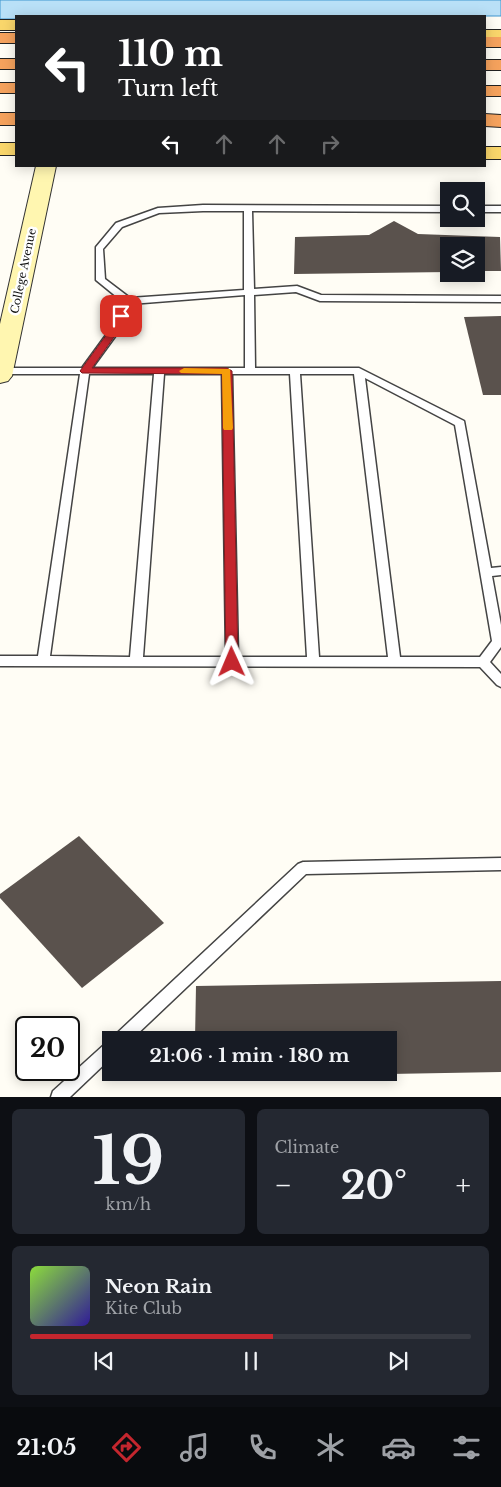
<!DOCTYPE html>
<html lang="en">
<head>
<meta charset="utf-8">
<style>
	body { margin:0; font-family:"Libre Baskerville",serif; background:#242831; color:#f1f3f6; height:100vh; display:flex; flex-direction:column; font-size:19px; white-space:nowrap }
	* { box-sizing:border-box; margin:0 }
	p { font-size:16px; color:#9ea1a6 }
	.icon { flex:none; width:28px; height:28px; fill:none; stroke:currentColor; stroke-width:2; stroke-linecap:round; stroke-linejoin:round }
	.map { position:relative; height:1097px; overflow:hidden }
	.sheet { display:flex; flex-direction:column; gap:12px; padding:12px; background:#0d0f14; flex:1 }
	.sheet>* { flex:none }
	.guide { position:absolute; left:15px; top:15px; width:471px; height:152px; border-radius:0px; box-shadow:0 2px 12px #0003; background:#202124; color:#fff; overflow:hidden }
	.tools { position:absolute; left:440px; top:182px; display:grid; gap:10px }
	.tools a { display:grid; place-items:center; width:45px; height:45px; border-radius:0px; background:#171b24; box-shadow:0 2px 12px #0003; font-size:25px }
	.speed { position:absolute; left:15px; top:1016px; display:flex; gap:10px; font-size:25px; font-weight:700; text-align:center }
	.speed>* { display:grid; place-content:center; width:65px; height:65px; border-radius:50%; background:#171b24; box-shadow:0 2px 12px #0003; line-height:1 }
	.speed .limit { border:2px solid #111; border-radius:8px; background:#fff; color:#111 }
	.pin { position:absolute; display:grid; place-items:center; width:42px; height:42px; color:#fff; margin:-21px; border-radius:10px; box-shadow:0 2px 8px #0006 }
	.me { position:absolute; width:55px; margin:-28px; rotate:359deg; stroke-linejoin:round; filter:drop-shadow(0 0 4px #0008) }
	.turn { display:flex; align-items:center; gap:18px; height:105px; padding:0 20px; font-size:22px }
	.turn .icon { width:65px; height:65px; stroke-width:2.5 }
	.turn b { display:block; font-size:35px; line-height:42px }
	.lanes { display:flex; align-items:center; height:48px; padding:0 20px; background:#0003; justify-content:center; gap:25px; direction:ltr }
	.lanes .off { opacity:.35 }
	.big { font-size:38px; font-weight:700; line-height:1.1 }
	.sheet .widget { flex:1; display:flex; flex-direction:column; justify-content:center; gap:8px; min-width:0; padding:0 18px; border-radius:8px; background:#242831 }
	.sheet .dial { align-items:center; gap:0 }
	.dial b { font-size:65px; line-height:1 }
	.song { display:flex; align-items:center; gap:15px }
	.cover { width:60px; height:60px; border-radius:8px; background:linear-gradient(135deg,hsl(90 70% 55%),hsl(250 70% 35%)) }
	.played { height:5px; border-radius:2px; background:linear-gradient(90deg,#c4262e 55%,#363941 55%) }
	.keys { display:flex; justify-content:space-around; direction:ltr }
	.heat { display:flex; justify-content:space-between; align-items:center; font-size:28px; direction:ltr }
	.sheet .tiles { flex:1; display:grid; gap:12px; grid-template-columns:1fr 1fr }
	.widget:last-child { grid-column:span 2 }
	.trip { position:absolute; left:102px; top:1031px; width:295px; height:50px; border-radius:0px; background:#171b24; box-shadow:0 2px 12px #0003; font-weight:700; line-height:50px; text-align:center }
	.menu { display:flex; height:80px; justify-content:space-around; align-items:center; background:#090b0e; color:#9ea1a6 }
	.menu .icon { width:35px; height:35px }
	.menu .selected { color:#c4262e }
	.menu b { font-size:22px; color:#f1f3f6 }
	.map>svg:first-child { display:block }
</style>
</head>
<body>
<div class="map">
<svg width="501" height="1097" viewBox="0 0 501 1097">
	<rect width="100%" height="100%" fill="#fffdf5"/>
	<path fill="#b9e0f7" stroke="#3f96cf" d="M0,0h501v16h-485v3h-16z"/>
	<g fill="#5a524d">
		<path d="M394,221l24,13 82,3 1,34h-25v-25h-27v26l-155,2 1,-37 74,-2z"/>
		<path d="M501,316v79h-18l-19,-78z"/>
		<path d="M79,836l85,87 -82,65 -82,-90v-4z"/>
		<path d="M501,981v91l-112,2v-34h-194l1,-54z"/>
		<path d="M194,1072h185v2l-185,3z"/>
	</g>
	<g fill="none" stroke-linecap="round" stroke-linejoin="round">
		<defs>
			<g id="lane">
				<path d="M203,205l246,1v6l-197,-1 2,78 43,-3 24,9 180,1v6l-181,-1 -24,-9 -42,3 1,73h104l105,53 27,147 10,-1v8l-9,1 9,49v22l-11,15 11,12v13l-4,-2 -17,-18 -480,-1v-10h38l42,-282h-79l-1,-6h82l27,-37 14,-29 -27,-22v-33l20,-24 42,-15zM203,211h41v79l-114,8 -25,-19 -2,-30 19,-22 37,-14zM245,295v73h-153l27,-37 12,-27zM89,374h65l-24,283 -80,-1zM164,374h58l4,283h-83zM232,374h58l17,283h-69zM300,374h54l34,283h-69zM365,378l90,47 37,216 -12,16h-80z"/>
				<rect x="476" y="206" width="25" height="6"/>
				<path d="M501,858v12l-195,4 -175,166h-19l3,-5 183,-171 5,-2z"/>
				<path d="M111,1041v17l-41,39h-19l2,-6 53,-48z"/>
			</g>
			<path id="secondary" d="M36,166h20l-44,210 -4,5 -8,2v-59z"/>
			<g id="primary">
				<rect x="0" y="20" width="16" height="10"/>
				<rect x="485" y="30" width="16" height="10"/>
				<rect x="0" y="143" width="16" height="12"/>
				<rect x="485" y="147" width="16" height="12"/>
			</g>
			<g id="highway">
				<rect x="0" y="33" width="16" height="10"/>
				<rect x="485" y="37" width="16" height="10"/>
				<rect x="0" y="59" width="16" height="10"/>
				<rect x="485" y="60" width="16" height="10"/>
				<rect x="0" y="83" width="16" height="10"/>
				<rect x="485" y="86" width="16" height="10"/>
				<rect x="0" y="113" width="16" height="12"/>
				<path d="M485,114l16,1v12l-16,-1z"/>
			</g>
		</defs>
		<use href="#lane" stroke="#444" stroke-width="3"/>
		<use href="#secondary" stroke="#333" stroke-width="2"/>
		<use href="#primary" stroke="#222" stroke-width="2"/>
		<use href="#highway" stroke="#222" stroke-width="2"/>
		<use href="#lane" fill="#fff" fill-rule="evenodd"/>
		<use href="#secondary" fill="#fff6b0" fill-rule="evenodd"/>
		<use href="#primary" fill="#f9d66b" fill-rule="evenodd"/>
		<use href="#highway" fill="#f5a25d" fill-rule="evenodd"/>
	</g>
	<path fill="#c4262e" stroke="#7f191e" d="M121,313l5,3 -7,14 -27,38h135l5,3 6,291 -2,3h-8l-2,-3 -4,-288 -140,-1 -2,-2 30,-41 8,-16z"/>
	<path fill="#f59e0b" d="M184,368l46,1 3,59 -1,2h-8l-1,-2 -1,-54 -41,-1 -2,-2z"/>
	<g text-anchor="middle" stroke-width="5" stroke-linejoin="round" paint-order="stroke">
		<g font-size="11" fill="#111" stroke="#fff">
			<text transform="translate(23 271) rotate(-78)" y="4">College Avenue</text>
		</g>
	</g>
</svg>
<div class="tools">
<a><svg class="icon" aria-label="search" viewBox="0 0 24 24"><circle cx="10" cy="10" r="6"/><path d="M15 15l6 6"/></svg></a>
<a><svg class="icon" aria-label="layers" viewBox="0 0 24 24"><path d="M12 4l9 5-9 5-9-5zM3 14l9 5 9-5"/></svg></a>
</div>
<div class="speed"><div class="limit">20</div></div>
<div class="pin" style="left:121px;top:316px;background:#d93025"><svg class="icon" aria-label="arrive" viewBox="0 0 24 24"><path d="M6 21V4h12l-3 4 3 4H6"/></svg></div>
<svg class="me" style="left:232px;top:662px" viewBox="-20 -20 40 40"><path d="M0-17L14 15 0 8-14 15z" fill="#c4262e" stroke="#fff" stroke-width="4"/></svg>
<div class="trip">21:06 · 1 min · 180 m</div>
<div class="guide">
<div class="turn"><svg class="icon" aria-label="left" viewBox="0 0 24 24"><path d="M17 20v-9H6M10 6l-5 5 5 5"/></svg><div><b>110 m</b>Turn left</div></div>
<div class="lanes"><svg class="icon" aria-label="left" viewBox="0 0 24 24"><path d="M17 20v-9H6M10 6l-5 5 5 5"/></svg><svg class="icon off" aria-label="ahead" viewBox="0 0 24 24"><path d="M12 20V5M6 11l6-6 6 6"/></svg><svg class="icon off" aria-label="ahead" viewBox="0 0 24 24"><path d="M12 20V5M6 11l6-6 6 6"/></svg><svg class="icon off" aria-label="right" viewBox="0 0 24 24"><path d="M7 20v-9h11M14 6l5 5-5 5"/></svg></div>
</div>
</div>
<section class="sheet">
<div class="tiles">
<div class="widget dial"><b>19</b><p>km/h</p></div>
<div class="widget"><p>Climate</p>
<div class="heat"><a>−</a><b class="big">20°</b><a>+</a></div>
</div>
<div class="widget">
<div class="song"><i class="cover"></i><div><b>Neon Rain</b><p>Kite Club</p></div></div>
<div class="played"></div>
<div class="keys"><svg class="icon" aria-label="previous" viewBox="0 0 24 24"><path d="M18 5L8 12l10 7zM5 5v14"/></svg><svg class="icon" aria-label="pause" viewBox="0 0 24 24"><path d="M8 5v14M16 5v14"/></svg><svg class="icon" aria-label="next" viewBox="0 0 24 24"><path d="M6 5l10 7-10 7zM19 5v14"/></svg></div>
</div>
</div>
</section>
<nav class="menu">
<b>21:05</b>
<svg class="icon selected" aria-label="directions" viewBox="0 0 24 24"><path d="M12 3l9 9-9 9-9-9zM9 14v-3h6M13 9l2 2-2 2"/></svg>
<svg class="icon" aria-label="music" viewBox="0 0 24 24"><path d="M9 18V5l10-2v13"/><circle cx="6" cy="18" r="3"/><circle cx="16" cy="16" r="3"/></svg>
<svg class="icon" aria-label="phone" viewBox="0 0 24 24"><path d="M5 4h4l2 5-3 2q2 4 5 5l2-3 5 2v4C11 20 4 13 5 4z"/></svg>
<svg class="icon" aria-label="climate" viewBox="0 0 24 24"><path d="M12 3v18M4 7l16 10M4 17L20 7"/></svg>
<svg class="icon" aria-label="car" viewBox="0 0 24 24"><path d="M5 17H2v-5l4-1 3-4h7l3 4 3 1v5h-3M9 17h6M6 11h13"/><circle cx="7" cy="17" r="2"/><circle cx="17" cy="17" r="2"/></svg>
<svg class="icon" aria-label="filters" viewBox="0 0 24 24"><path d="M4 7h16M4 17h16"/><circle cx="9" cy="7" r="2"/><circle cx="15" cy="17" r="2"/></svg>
</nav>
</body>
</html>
